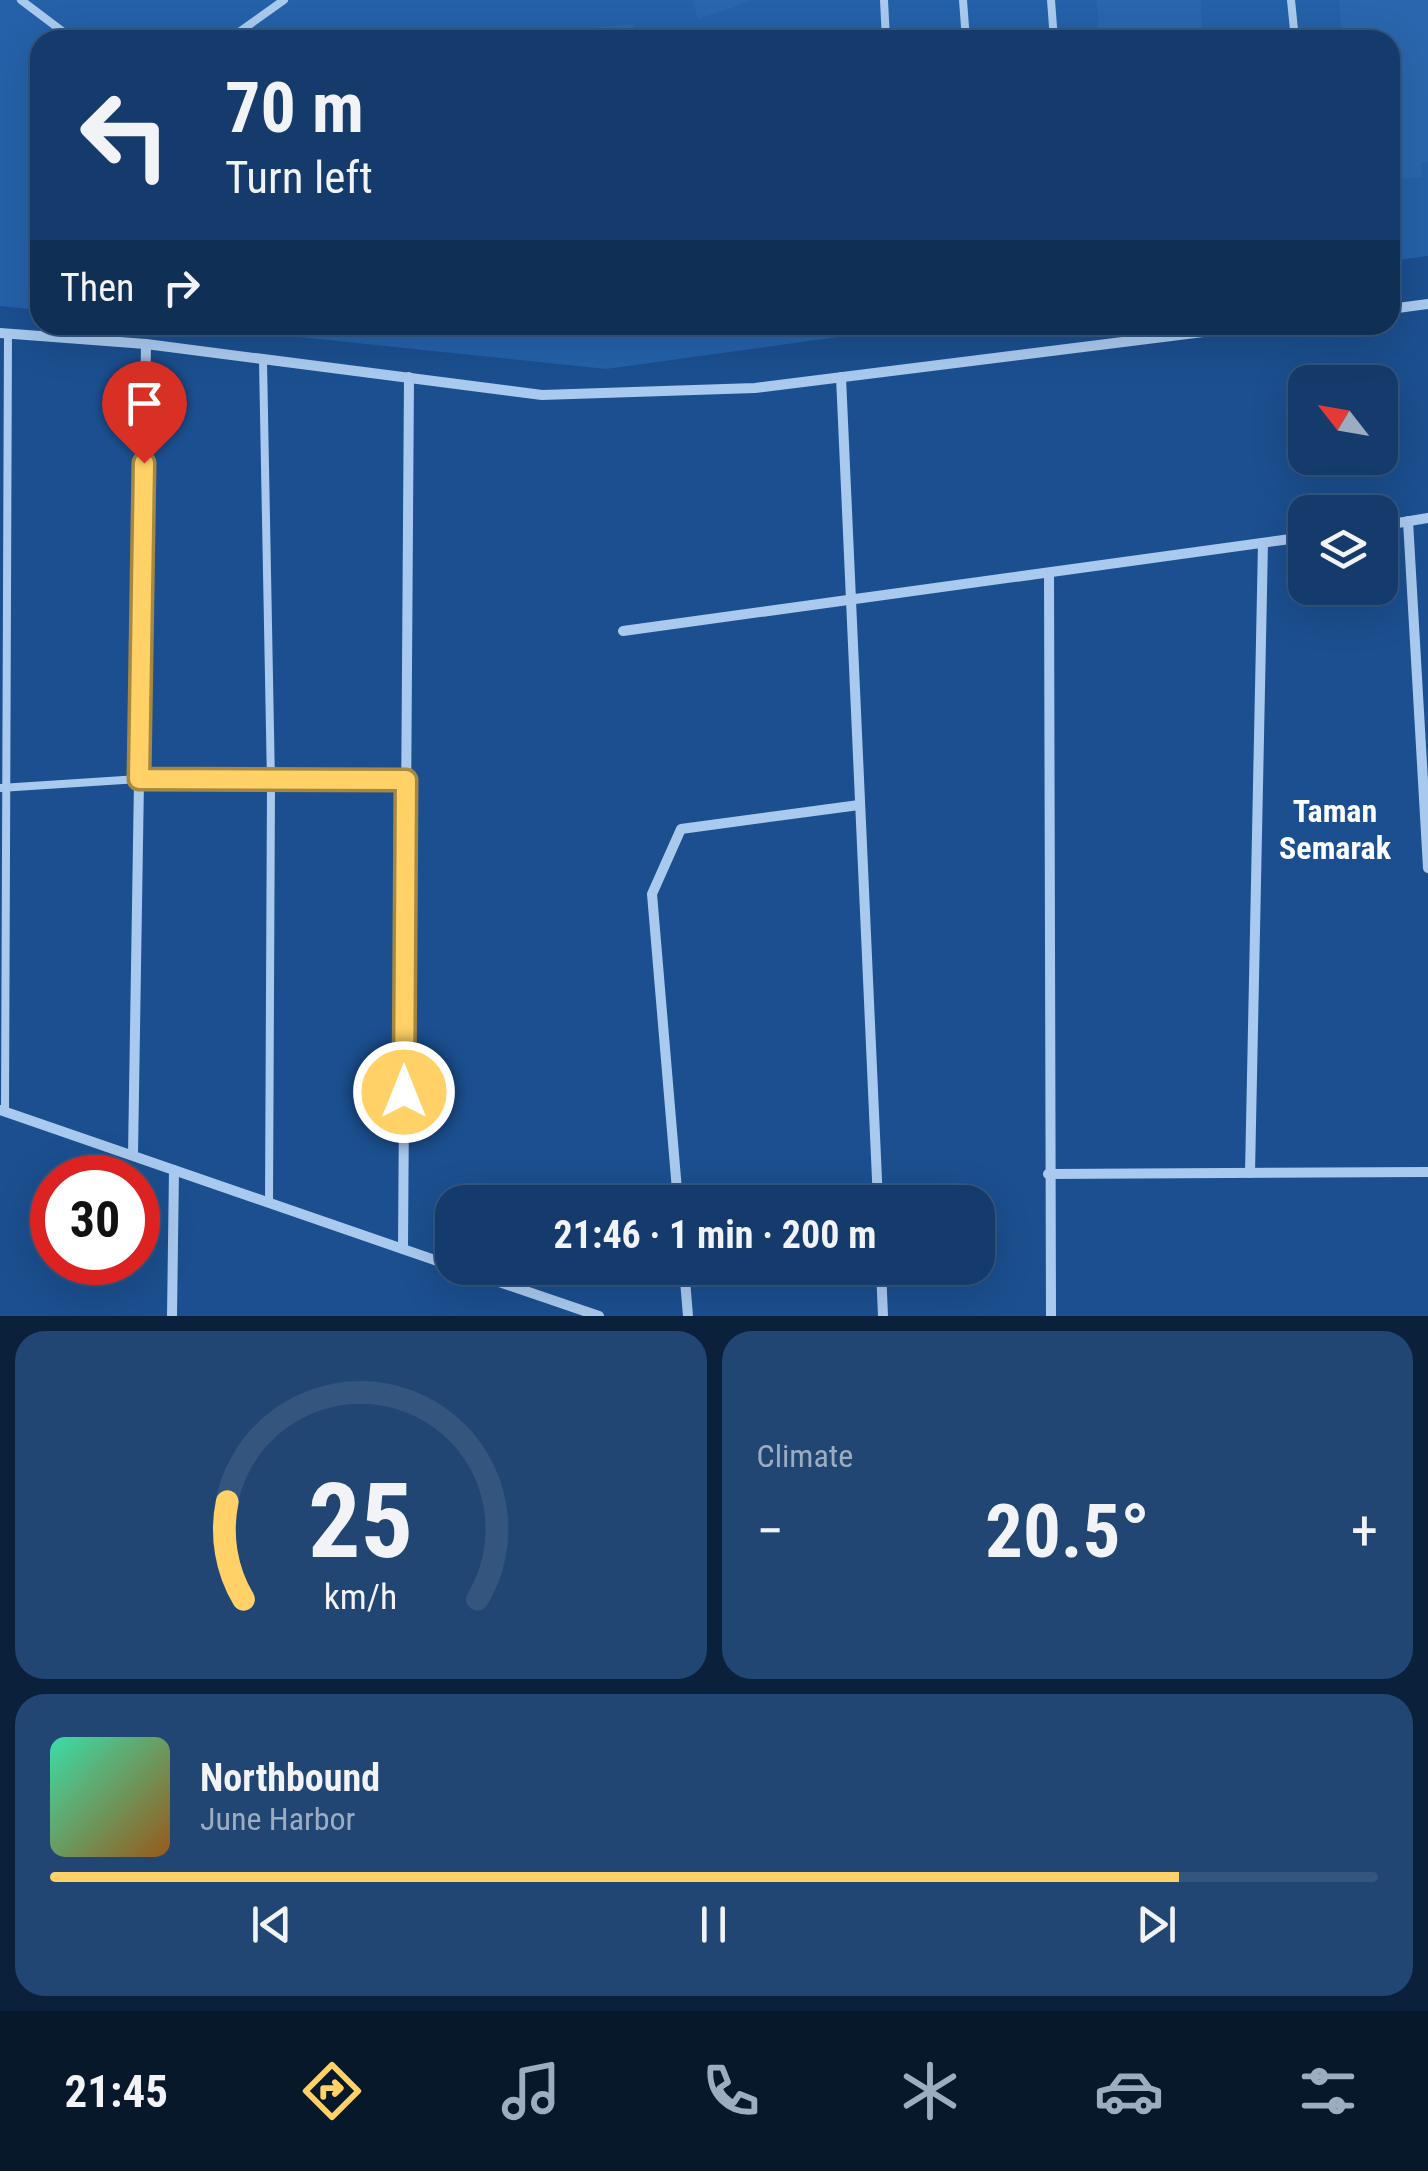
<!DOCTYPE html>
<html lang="en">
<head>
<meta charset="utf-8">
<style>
	body { margin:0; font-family:"Roboto Condensed",sans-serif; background:#214673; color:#f1f3f6; height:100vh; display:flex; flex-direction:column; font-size:38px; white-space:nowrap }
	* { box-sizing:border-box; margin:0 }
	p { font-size:32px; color:#9dadc1 }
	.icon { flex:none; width:55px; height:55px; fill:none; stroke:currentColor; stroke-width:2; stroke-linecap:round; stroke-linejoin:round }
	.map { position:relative; height:1316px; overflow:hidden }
	.sheet { display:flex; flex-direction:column; gap:15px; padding:15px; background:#0b203b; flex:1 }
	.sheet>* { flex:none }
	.banner { position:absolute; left:30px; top:30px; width:1370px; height:305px; border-radius:30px; box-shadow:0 10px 40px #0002,0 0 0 2px #33557e; background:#143b6b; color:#f1f3f6; overflow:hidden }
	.needle { width:65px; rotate:301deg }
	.tools { position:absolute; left:1288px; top:365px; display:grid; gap:20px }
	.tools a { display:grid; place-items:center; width:110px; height:110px; border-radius:20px; background:#143b6b; box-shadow:0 10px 40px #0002,0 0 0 2px #33557e; font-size:50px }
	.speed { position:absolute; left:30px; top:1155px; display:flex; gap:20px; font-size:50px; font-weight:700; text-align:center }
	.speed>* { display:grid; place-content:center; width:130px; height:130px; border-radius:50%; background:#143b6b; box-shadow:0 10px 40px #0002,0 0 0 2px #33557e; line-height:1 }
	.speed .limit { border:15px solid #d22; background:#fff; color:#111 }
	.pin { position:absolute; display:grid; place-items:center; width:85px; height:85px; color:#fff; margin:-102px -42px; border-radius:50% 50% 50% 0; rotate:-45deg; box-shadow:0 0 10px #0007 }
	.pin .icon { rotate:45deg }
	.me { position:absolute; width:110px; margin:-55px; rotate:0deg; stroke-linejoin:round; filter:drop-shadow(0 0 8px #0008) }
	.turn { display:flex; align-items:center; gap:35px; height:210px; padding:0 30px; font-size:45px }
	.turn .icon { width:130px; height:130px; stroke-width:2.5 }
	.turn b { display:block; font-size:70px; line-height:85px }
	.then { display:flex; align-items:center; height:95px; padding:0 30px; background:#0003; gap:20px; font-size:38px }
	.big { font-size:75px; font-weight:700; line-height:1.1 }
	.sheet .tile { flex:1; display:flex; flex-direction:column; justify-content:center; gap:15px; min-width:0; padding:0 35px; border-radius:30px; background:#214673 }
	.sheet .dial { align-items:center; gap:0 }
	.dial svg { height:260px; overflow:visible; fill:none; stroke:#33557e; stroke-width:7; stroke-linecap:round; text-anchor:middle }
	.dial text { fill:#f1f3f6; stroke:none }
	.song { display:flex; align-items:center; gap:30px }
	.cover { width:120px; height:120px; border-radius:15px; background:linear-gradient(135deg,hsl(160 70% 55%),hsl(30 70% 35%)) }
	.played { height:10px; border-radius:5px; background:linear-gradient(90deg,#ffd166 85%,#33557e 85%) }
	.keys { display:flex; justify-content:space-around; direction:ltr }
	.heat { display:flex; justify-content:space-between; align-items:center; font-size:55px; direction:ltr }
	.sheet .tiles { flex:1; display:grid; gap:15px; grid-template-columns:1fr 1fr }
	.tile:last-child { grid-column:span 2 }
	.trip { position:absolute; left:435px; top:1185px; width:560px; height:100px; border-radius:30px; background:#143b6b; box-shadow:0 10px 40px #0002,0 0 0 2px #33557e; font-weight:700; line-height:100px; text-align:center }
	.menu { display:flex; height:160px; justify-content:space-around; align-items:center; background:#08182b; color:#9dadc1 }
	.menu .icon { width:70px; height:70px }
	.menu .selected { color:#ffd166 }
	.menu b { font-size:45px; color:#f1f3f6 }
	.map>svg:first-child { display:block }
</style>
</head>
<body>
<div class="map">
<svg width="1428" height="1316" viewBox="0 0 1428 1316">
	<rect width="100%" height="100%" fill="#1b4f8f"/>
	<g fill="#2461a8">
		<path d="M0,0h1428v256l-38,5v-221h-1350v270l-40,-4z"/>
		<path d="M184,325h740l-318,44z"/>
	</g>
	<g fill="#2a66ad">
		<path d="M692,0h59v1l-53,18z"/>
		<path d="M1097,0h104l1,30 -33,2 1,8h-35v-6l-36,1z"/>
		<path d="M1339,0h89v162l-7,1 1,14 -32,3v-140h-48z"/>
		<path d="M633,24l1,16h-117v-5z"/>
	</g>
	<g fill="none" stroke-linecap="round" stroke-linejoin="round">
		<g stroke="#a9c9ee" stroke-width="8">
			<path d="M21,0l53,40"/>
			<path d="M884,0l2,40"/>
			<path d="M963,0l3,40"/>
			<path d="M1051,0l3,40"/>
			<path d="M1291,0l4,40"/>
			<path d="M228,40l56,-40"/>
			<path d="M263,361l8,422 -2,420"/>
			<path d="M0,788l139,-9 267,1"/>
			<path d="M5,1112l3,-778"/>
		</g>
		<g stroke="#a9c9ee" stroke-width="10">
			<path d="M1390,309l38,-5"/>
			<path d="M0,333l146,11 396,51 213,-7 504,-63"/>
			<path d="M841,377l37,825"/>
			<path d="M1408,521l20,347"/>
			<path d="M1380,526l48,-8"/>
			<path d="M1049,575l2,741"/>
			<path d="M623,631l682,-94"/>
			<path d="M0,1110l452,156"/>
			<path d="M133,1155l13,-811"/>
			<path d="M1250,1173l13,-630"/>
			<path d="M1048,1174l380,-2"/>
			<path d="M678,1202l-26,-308 29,-65 178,-24"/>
			<path d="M403,1249l6,-872"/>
			<path d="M458,1268l141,48"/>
			<path d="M684,1268l4,48"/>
			<path d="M881,1268l2,48"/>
			<path d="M172,1316l2,-146"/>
		</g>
	</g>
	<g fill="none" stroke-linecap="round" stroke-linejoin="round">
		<defs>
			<path id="route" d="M144,463l-5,316 267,1 -2,312"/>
		</defs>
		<use href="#route" stroke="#a68842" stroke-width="25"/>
		<use href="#route" stroke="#ffd166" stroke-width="18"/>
	</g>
	<g text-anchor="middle" stroke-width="10" stroke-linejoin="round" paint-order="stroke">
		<g font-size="32" font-weight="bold" fill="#fff" stroke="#1b4f8f">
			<text x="1335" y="822">Taman<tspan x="1335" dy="37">Semarak</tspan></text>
		</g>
	</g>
</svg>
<div class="tools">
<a><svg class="needle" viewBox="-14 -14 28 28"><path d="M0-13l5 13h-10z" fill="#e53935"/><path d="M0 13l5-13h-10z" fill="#9dadc1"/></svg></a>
<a><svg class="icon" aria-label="layers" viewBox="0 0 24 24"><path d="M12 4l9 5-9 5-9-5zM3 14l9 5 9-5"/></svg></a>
</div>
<div class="speed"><div class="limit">30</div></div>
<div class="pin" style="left:144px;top:463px;background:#d93025"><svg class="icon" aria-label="arrive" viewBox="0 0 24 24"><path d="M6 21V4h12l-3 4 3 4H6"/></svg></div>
<svg class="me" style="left:404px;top:1092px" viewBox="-20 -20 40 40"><circle r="17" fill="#ffd166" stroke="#fff" stroke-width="3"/><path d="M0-11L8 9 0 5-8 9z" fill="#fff"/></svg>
<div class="trip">21:46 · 1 min · 200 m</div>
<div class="banner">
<div class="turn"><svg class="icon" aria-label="left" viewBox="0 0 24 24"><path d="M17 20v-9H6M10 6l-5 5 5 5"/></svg><div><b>70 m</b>Turn left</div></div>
<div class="then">Then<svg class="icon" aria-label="right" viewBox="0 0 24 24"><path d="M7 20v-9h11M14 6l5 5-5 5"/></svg></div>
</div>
</div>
<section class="sheet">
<div class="tiles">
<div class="tile dial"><svg viewBox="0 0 100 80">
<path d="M14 69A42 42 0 1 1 86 69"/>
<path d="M14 69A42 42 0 0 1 9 39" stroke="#ffd166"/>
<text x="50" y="56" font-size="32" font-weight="700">25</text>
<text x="50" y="72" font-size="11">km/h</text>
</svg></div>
<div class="tile"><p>Climate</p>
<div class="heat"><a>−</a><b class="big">20.5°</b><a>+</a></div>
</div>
<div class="tile">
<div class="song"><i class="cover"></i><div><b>Northbound</b><p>June Harbor</p></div></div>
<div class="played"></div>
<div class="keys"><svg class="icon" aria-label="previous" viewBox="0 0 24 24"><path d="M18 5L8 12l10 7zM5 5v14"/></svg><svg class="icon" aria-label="pause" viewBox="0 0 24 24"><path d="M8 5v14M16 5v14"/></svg><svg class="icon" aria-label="next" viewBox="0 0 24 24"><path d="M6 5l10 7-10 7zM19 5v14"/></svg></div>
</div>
</div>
</section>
<nav class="menu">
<b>21:45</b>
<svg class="icon selected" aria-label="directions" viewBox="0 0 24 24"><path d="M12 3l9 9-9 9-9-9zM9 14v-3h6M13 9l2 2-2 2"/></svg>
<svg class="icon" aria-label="music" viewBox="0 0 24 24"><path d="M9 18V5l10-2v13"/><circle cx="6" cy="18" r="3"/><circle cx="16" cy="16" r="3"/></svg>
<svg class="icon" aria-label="phone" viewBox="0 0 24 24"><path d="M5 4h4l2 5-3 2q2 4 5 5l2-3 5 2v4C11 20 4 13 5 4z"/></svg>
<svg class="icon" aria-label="climate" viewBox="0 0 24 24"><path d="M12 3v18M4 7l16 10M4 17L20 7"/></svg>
<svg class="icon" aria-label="car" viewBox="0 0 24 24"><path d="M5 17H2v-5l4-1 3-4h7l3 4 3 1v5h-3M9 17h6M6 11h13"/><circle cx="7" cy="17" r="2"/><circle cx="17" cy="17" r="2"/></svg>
<svg class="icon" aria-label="filters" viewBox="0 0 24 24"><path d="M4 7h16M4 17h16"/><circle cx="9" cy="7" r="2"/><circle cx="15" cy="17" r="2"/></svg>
</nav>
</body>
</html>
